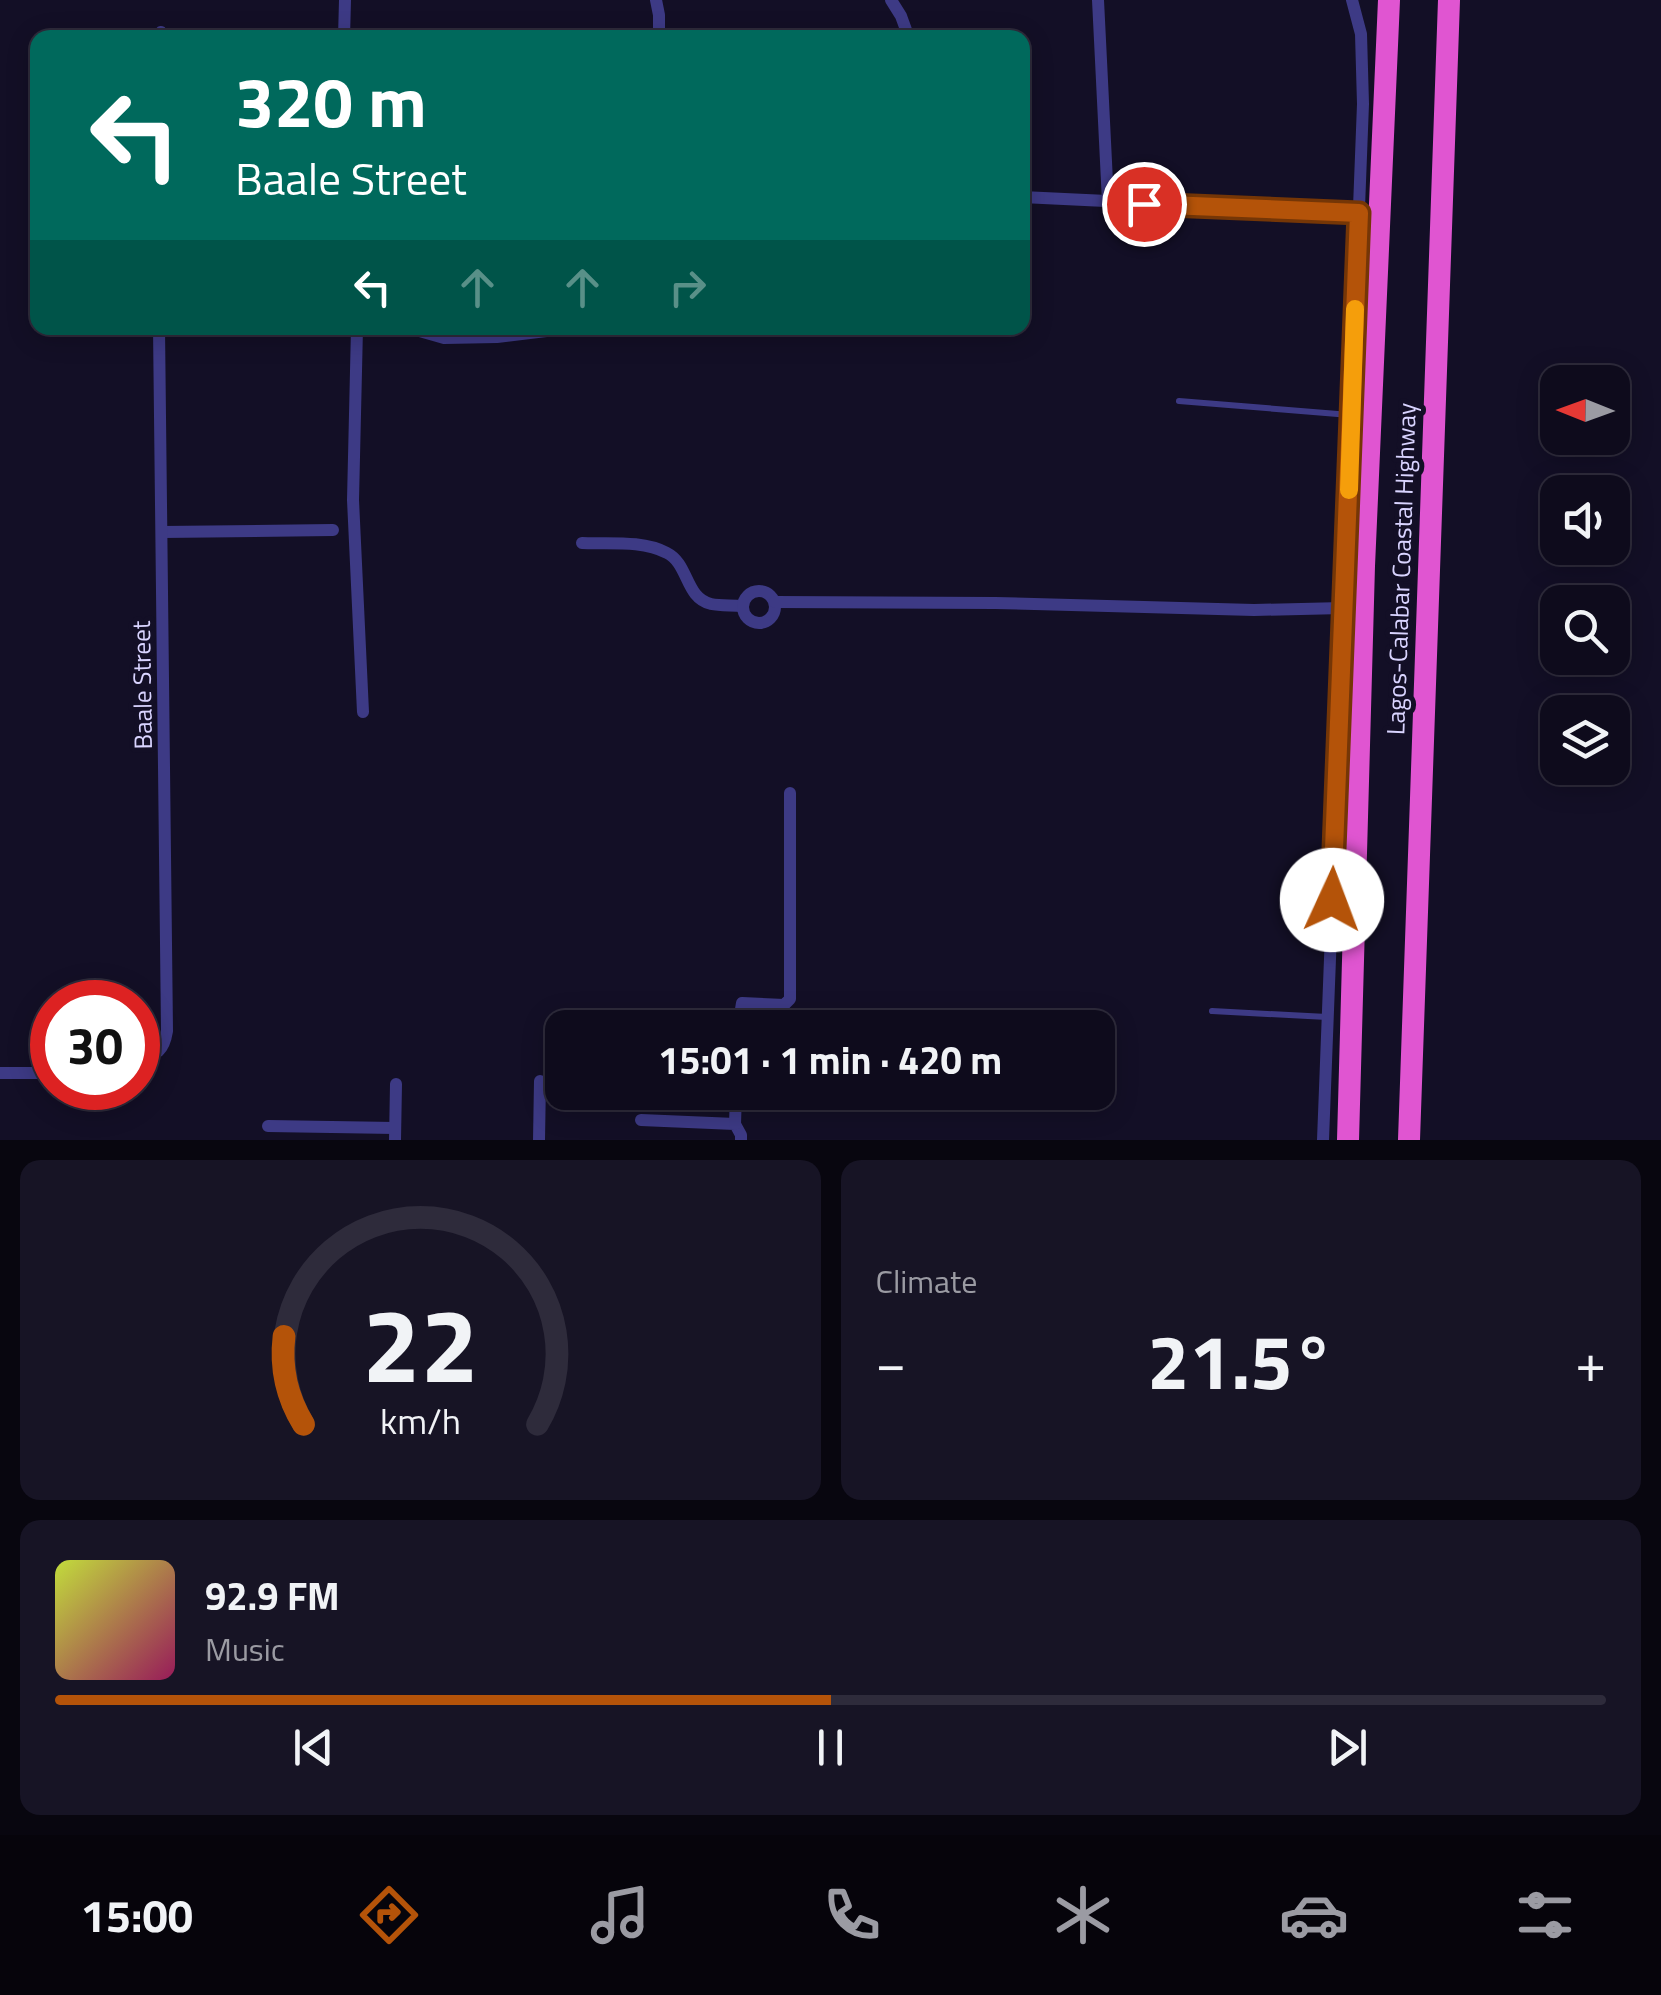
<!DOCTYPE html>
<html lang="en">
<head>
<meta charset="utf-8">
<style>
	body { margin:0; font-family:"Titillium Web",sans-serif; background:#171425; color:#f1f3f6; height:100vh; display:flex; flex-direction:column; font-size:38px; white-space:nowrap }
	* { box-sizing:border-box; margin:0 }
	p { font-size:32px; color:#9b9ba3 }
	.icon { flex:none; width:55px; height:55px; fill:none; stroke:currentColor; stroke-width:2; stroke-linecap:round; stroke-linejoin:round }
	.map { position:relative; height:1140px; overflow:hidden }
	.panel { display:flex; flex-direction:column; gap:20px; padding:20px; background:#08060f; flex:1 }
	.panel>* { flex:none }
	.top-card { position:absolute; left:30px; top:30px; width:1000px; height:305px; border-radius:20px; box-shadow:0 5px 25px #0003,0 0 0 2px #2e2b3b; background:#00695c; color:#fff; overflow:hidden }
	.needle { width:65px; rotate:271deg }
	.fabs { position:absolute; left:1540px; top:365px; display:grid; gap:20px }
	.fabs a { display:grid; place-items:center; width:90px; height:90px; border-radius:20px; background:#0e0b1c; box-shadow:0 5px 25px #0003,0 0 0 2px #2e2b3b; font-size:50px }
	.speed { position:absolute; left:30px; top:980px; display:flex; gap:20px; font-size:50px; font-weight:700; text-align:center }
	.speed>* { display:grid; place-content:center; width:130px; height:130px; border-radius:50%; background:#0e0b1c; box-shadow:0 5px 25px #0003,0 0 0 2px #2e2b3b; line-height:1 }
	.speed .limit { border:15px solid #d22; background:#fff; color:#111 }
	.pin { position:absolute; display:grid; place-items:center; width:85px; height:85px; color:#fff; margin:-42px; border:5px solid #fff; border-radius:50%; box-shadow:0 2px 10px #0007 }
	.me { position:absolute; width:110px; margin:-55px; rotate:2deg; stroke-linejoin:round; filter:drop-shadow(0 0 8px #0008) }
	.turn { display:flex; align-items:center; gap:35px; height:210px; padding:0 40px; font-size:45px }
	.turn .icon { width:130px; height:130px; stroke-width:2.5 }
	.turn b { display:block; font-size:70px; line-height:85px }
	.lanes { display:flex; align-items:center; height:95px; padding:0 40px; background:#0003; justify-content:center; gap:50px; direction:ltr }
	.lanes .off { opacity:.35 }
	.big { font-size:75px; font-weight:700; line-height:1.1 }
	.panel .widget { flex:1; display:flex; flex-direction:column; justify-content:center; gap:15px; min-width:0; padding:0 35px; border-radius:20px; background:#171425 }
	.panel .dial { align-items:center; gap:0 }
	.dial svg { height:260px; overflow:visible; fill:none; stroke:#2e2b3b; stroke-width:7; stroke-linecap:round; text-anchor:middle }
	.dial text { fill:#f1f3f6; stroke:none }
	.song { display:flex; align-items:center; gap:30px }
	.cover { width:120px; height:120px; border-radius:15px; background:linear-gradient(135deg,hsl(70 70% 55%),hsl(330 70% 35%)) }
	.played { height:10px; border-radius:5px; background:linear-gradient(90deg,#b45309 50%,#2e2b3b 50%) }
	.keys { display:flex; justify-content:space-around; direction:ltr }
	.heat { display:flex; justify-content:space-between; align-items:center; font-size:55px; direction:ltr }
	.panel .tiles { flex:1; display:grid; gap:20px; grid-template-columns:1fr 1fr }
	.widget:last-child { grid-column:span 2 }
	.trip { position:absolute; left:545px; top:1010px; width:570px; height:100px; border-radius:20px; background:#0e0b1c; box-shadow:0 5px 25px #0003,0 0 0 2px #2e2b3b; font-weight:700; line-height:100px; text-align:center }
	.menu { display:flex; height:160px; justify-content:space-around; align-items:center; background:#06040b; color:#9b9ba3 }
	.menu .icon { width:70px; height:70px }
	.menu .selected { color:#b45309 }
	.menu b { font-size:45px; color:#f1f3f6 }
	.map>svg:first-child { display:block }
</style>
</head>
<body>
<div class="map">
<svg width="1661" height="1140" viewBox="0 0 1661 1140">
	<rect width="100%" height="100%" fill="#130f26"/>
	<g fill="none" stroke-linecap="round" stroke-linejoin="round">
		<g stroke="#3d3a85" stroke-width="6">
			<path d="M1179,401l171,14"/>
			<path d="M1212,1011l115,6"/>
		</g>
		<g stroke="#3d3a85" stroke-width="12">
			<path d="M656,0l3,15v23"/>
			<path d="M891,0l10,16 8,22"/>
			<path d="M1098,0l10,202"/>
			<path d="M161,32l1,6"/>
			<path d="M344,38l1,-38"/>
			<path d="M1022,197l337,16"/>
			<path d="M357,328l-4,172 10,212"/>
			<path d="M409,328l35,10 53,-1 74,-9"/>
			<path d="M162,532l171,-2"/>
			<path d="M582,543c27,1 61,-3 85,10 22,11 18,45 44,51 9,2 21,1 31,2"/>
			<circle cx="759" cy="607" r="16"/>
			<path d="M775,602l220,1 259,7 89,-2"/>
			<path d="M738,1028l4,-25 42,2 6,-6v-206"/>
			<path d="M138,1056c19,1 26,-6 29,-25l-8,-703"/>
			<path d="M0,1073h44l8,-3"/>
			<path d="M641,1120l94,4 6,11v5"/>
			<path d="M735,1124l1,-32"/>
			<path d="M268,1126l127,2"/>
			<path d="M395,1140l1,-56"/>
			<path d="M539,1140l1,-59"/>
			<path d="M1323,1140l40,-1036 -2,-70 -9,-34"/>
		</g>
		<g stroke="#e055d1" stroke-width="22">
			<path d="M1348,1140l16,-574 25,-566"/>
			<path d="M1409,1140l40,-1140"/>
		</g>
	</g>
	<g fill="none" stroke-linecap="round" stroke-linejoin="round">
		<defs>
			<path id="route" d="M1144,204l215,9 -27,687"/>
		</defs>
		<use href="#route" stroke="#753606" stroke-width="25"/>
		<use href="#route" stroke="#b45309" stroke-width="18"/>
		<path stroke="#f59e0b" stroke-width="18" d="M1349,490l6,-181"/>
	</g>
	<g text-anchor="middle" stroke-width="10" stroke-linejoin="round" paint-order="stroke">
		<g font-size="25" fill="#d9d4ff" stroke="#130f26">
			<text transform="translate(1401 569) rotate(-88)" y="9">Lagos-Calabar Coastal Highway</text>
			<text transform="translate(142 685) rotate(-91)" y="9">Baale Street</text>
		</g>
	</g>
</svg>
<div class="fabs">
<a><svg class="needle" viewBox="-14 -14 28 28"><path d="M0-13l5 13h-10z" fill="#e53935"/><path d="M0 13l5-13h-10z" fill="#9b9ba3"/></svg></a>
<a><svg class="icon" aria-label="sound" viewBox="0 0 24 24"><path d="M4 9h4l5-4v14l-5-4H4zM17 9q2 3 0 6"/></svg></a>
<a><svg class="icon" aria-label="search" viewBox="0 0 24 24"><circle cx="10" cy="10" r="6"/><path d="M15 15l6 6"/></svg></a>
<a><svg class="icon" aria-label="layers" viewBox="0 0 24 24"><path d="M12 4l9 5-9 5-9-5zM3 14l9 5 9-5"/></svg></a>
</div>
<div class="speed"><div class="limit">30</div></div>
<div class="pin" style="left:1144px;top:204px;background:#d93025"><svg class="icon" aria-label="arrive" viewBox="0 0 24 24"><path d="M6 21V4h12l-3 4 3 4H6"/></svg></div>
<svg class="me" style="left:1332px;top:900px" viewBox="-20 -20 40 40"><circle r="19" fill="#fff"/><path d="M0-13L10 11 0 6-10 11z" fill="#b45309"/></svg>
<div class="trip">15:01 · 1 min · 420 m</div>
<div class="top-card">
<div class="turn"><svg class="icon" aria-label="left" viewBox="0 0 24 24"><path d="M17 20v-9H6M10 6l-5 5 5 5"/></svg><div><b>320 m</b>Baale Street</div></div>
<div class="lanes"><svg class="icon" aria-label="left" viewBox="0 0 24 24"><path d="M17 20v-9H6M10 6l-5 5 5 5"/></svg><svg class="icon off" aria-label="ahead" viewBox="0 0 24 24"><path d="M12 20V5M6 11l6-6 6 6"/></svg><svg class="icon off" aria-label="ahead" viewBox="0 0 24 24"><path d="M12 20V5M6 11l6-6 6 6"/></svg><svg class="icon off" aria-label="right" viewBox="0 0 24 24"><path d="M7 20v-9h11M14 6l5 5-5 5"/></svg></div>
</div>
</div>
<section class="panel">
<div class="tiles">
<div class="widget dial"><svg viewBox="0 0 100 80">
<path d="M14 69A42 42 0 1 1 86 69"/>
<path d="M14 69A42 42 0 0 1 8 42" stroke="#b45309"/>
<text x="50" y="56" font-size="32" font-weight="700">22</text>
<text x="50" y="72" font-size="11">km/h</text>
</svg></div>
<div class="widget"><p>Climate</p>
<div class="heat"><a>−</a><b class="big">21.5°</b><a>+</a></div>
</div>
<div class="widget">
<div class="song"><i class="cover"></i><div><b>92.9 FM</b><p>Music</p></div></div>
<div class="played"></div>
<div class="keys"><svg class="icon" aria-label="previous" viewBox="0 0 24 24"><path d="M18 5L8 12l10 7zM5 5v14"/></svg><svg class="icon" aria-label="pause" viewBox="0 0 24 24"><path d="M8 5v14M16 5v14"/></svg><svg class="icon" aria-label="next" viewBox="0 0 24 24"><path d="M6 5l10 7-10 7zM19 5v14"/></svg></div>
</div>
</div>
</section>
<nav class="menu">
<b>15:00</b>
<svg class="icon selected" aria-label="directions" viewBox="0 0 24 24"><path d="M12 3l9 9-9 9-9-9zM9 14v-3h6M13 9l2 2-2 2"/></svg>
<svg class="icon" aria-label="music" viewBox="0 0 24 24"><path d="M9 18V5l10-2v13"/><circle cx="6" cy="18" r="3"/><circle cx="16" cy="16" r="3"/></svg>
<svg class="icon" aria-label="phone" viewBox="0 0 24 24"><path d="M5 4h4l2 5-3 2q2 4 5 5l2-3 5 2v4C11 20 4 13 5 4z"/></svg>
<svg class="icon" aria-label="climate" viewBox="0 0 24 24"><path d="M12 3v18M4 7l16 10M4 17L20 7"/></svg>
<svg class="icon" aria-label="car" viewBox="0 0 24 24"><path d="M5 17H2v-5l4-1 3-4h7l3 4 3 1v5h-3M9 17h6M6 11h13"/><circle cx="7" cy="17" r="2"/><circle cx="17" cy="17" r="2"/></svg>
<svg class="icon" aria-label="filters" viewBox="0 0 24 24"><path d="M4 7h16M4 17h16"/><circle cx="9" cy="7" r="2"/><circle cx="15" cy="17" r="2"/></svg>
</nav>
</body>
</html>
